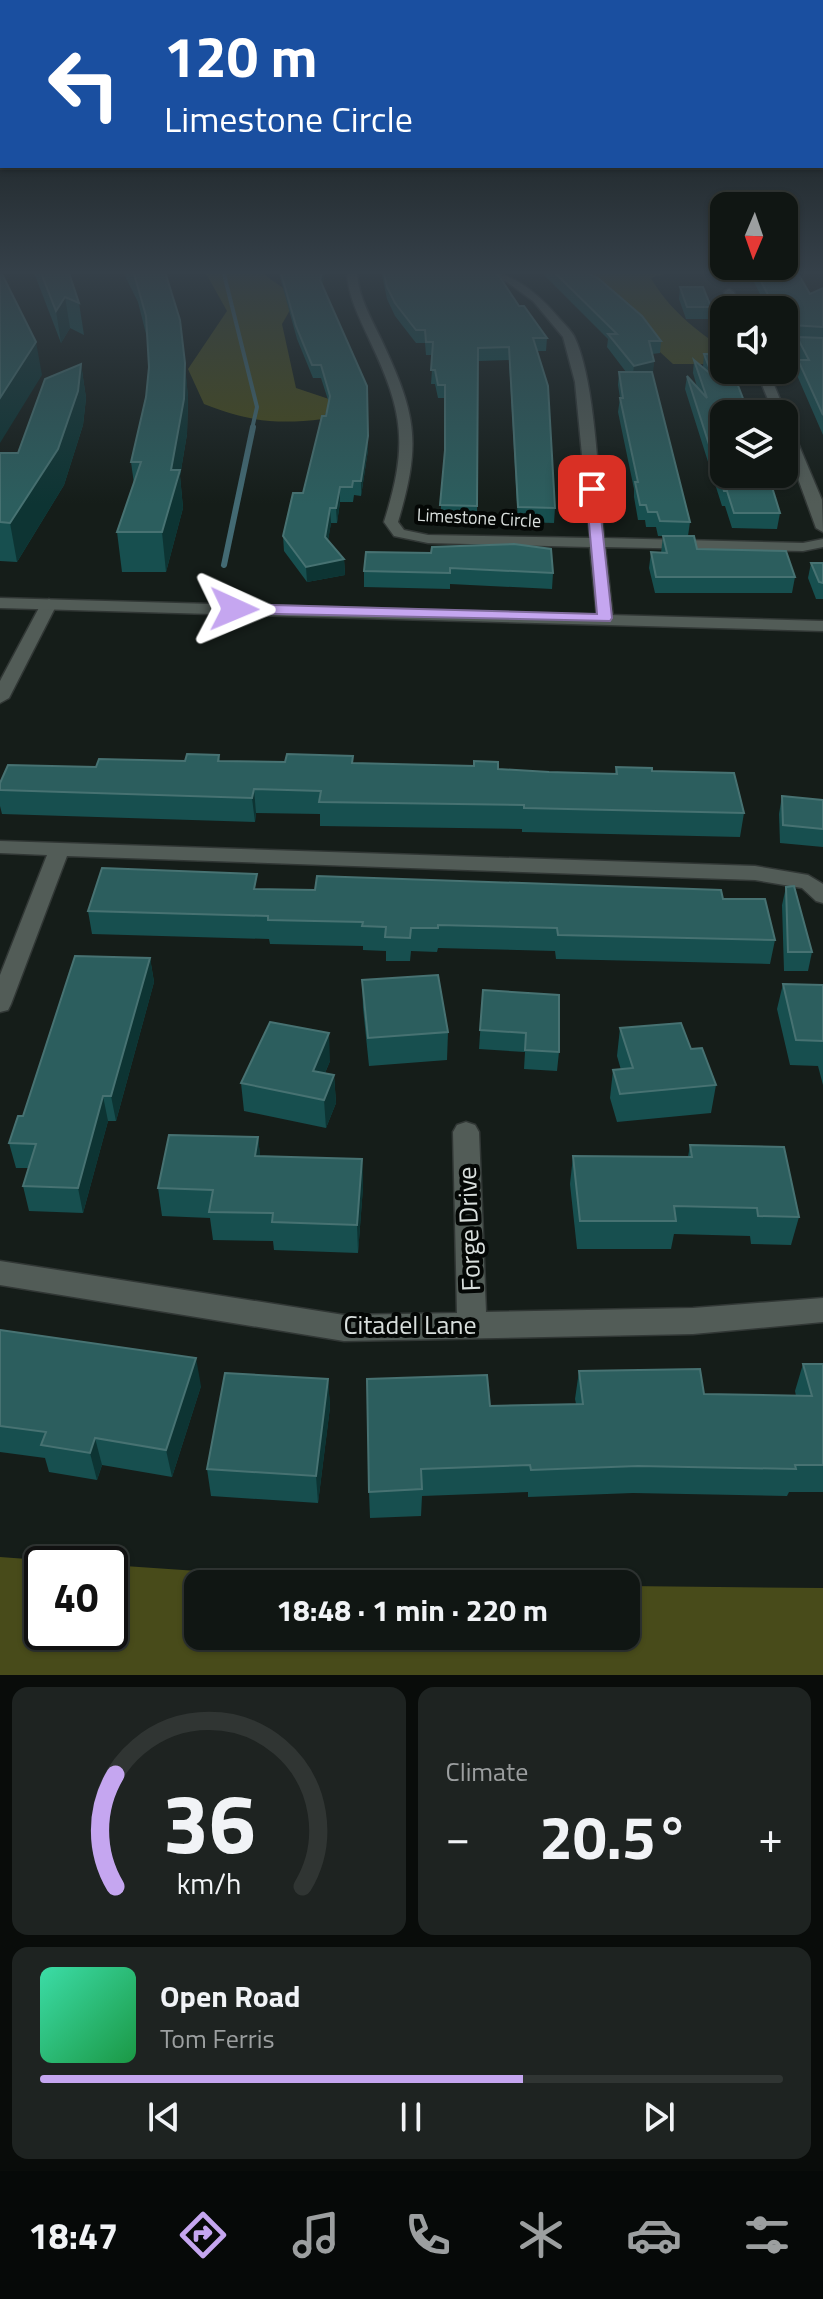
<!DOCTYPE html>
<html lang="en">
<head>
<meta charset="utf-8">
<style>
	body { margin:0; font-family:"Titillium Web",sans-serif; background:#1e2321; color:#f1f3f6; height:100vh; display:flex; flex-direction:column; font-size:30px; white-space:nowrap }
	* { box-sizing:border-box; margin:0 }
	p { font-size:26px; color:#9c9fa0 }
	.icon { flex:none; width:44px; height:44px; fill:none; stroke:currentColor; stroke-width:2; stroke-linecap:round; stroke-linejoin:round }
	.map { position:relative; height:1675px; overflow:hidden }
	.panel { display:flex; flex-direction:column; gap:12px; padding:12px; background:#090c0a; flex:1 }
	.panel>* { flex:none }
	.guide { position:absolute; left:0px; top:0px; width:824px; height:168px; box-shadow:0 2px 6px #0004,0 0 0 2px #303533; background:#1a4fa0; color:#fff; overflow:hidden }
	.needle { width:52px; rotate:182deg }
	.controls { position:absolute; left:710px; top:192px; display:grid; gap:16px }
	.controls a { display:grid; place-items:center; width:88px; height:88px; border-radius:16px; background:#101613; box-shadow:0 2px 6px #0004,0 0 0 2px #303533; font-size:40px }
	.speed { position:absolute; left:24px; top:1546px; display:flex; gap:16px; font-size:40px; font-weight:700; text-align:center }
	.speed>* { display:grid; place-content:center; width:104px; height:104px; border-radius:50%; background:#101613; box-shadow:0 2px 6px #0004,0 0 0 2px #303533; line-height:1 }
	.speed .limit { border:4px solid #111; border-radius:12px; background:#fff; color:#111 }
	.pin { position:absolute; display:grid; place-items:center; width:68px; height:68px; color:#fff; margin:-34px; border-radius:16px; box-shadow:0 4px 12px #0006 }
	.me { position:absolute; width:88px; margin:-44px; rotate:91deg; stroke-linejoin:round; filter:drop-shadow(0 0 6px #0008) }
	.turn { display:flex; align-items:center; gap:28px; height:168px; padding:0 32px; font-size:36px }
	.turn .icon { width:104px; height:104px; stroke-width:2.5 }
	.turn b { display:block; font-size:56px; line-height:68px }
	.big { font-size:60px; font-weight:700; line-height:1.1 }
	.panel .widget { flex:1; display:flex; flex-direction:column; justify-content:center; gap:12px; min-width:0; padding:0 28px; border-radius:16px; background:#1e2321 }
	.panel .dial { align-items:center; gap:0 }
	.dial svg { height:208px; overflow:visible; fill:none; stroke:#303533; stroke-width:7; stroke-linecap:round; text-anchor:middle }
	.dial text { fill:#f1f3f6; stroke:none }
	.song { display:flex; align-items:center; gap:24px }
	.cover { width:96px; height:96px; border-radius:12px; background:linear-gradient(135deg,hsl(160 70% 55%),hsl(140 70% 35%)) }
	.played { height:8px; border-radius:4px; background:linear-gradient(90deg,#c5a6f0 65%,#303533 65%) }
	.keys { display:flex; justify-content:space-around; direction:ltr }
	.heat { display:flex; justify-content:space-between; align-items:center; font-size:44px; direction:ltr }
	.panel .tiles { flex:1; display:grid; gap:12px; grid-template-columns:1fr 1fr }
	.widget:last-child { grid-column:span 2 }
	.trip { position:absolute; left:184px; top:1570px; width:456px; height:80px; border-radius:16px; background:#101613; box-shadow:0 2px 6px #0004,0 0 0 2px #303533; font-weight:700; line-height:80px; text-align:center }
	.tabs { display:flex; height:128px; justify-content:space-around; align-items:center; background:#060908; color:#9c9fa0 }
	.tabs .icon { width:56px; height:56px }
	.tabs .on { color:#c5a6f0 }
	.tabs b { font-size:36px; color:#f1f3f6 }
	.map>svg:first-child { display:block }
</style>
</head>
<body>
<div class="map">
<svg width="823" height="1675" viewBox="0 0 823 1675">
	<rect width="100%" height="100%" fill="#151d19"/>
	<g fill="#484b1a">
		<path d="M204,270h54l39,28 -15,26 14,64 36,12 -9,19c-48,6 -75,2 -119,-15l-16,-35 39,-58z"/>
		<path d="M571,270h106l-26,8c18,31 44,52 73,71v8l-18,7h-33z"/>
		<path d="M0,1557l95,7h-53v68h68v-67l231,16 177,3h-320v52h428v-50l197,2v87h-823z"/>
	</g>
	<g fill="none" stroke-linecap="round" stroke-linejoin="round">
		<path stroke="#436a73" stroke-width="4" d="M223,270l34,137 -5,22"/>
		<path stroke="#436a73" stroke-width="6" d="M224,565l29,-138"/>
		<defs>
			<g id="minor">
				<path d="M347,270h10c0,24 14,48 24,69 35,75 41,102 17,183l6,8 24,5 162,3 -15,-156 -12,-45 -30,-36 -26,-19 -38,-12c38,-2 65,19 89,47 5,6 12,12 16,19 22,45 24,150 30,202l199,5 20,-4v8l-20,4 -198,-4 8,71 -8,5 -8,-5 -7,-71 -162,-4 -34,-7 -10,-14c24,-77 20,-109 -14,-181 -10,-22 -23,-46 -23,-71z"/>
				<path d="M729,289l5,3 8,18h-10l-8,-18z"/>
				<path d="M784,341l39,1v6l-39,-1z"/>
				<path d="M756,370h12l18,44 -2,3v-3h-10z"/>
				<path d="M784,420l6,4 32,76 1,32 -7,-4 -32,-88z"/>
				<path d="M49,599l8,5 -48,94 -9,5v-22l41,-77z"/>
				<path d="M0,841l755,25 53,9 15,9v19l-7,-2 -14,-13 -47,-8 -688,-24 -56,148 -3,6 -8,2v-37l47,-120 -47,-2z"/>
				<path d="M466,1122l9,3 4,7 7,180 207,-4 130,-10v24l-130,12 -349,7 -344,-56v-24l344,54 113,-2 -4,-181 4,-7z"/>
			</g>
			<path id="tertiary" d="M0,598l823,23v10l-823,-23z"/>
		</defs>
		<use href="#minor" stroke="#313735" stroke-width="3"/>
		<use href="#tertiary" stroke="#313735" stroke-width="3"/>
		<use href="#minor" fill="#525c57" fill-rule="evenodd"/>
		<use href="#tertiary" fill="#525c57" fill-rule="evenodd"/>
	</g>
	<g fill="#174f4f">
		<path d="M33,270h35l11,33 5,32 -14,-7 -9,15z"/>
		<path d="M122,270h41l17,50 8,77 -1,37 -7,42 3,32 -17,64h-44l-5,-40 17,-48 -3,-22 15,-65 3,-30 -2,-29 -9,-36z"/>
		<path d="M278,270h48l-4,16 46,164 -7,46 -7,-1 -1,7h-13l-3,21h-6l-3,17 16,19 1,16 -38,7 -23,-31 -1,-15 20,-43 26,-90 -8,-25h-8l-16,-39z"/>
		<path d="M381,270h115l23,36 28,32 -1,13h-9l18,157 -1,15 -36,-1 -9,-162 -31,1 -1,160 -37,-1 5,-68v-54h-7l-3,-14h-4l2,-29h-7l-1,-12h-9l-21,-27 -8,-17z"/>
		<path d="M539,270h42l80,71 -1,12 -8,1 2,7 -2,13 38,148 -2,14 9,13 98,28 -3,16h-137l-6,-25 2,-16 10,1 2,-17h-5l-2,-9h-10l-1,-7h-7l-4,-23v-8l-16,-77 2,-14 -2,-13 1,-13h7l-19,-25 1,-8z"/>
		<path d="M748,270h48l14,24 13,-6v147l-27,-62 2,-13h2l-5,-10 2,-11 -8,-1 -5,-9v-19h-16z"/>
		<path d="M680,287l31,20 -2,12h-23l-7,-20z"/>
		<path d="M704,354l76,159 -3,16 -45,-1 -7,-22h-3l-37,-117 2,-13 10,11 -4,-14 1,-13 9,7z"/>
		<path d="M81,364l5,34 -3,27 -19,60 -47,77 -17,-1v-108h18z"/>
		<path d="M366,552l187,21 -1,16 -102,-5v5l-86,-2v-16z"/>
		<path d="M811,563h12v36h-7l-8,-21z"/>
		<path d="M219,755l1,6 133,2 196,9 66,2 1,-7 36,4 92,42 -4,24 -218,-5v-3l-202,-3v-12l-64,-1 -1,9 -253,-8 -2,-8v-16l96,-23 89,-6z"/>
		<path d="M782,796l41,4v47l-43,-4 -1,-29z"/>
		<path d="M786,887l26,65 -4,19h-24l-2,-66z"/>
		<path d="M258,889l465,10 52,41 -5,24 -214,-5 -1,-8 -117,-3 -1,4 -26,-1 -1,10h-24v-10l-23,-1v-4l-93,-2 -1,-5 -177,-5 -4,-23z"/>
		<path d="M150,958l4,24 -38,139h-8l-25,92 -54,-2 -6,-25 5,-18h-12l-7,-25 14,-27z"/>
		<path d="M362,980l86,52 -1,28 -78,6 -6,-58z"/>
		<path d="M783,984l40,1v100l-5,-19 -28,-1 -13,-56z"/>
		<path d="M483,990l76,62 -2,19 -33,-2 1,-17 -46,-3z"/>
		<path d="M620,1028l71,21 25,36 -5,28 -94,9 -7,-24 3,-28h8l-4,-14z"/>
		<path d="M330,1061l-5,12 9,2 2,28 -10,25 -82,-17 -3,-28z"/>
		<path d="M258,1137l2,19 102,3 1,28 -5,66 -84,-3 -1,-9 -60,-1 -3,-22 -48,-2 -4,-28z"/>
		<path d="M690,1145l109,72 -8,28 -40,-1 -1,-8 -76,-2 -3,15h-94l-7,-65 3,-28 115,1z"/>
		<path d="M0,1330l201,56 -29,91 -70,-12 -5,15 -48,-8 -4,-14 -45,-6z"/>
		<path d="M803,1364h20v128h-34l-2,4 -154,-3 -105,4v-5l-106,4 -1,20 -51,2 -1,-26 121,-86 86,-2 -1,-5 4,-28 125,23 92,2 -1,-5z"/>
		<path d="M328,1379l2,28 -12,96 -107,-7 -4,-27z"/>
	</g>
	<g fill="#0d3433">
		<path d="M323,270h3l-6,22v-12z"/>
		<path d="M65,297l5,31 -9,15 -5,-32z"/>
		<path d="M36,342l6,33 -42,68v-45z"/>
		<path d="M654,361l-1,13 -21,6 2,-14z"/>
		<path d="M185,363l3,34 -1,37 -7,42 3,32 -17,64 -4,-40z"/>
		<path d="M81,364l5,34 -3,27 -19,60 -47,77 -7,-39z"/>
		<path d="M368,436v14l-7,46v-15z"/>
		<path d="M340,487v15l-3,21 -1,-15z"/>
		<path d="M330,508l1,15 -5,29 -1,-15z"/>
		<path d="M344,559l1,16 -38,7 -1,-15z"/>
		<path d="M254,789l2,24 -1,9 -3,-24z"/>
		<path d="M150,958l4,24 -38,139 -5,-25z"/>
		<path d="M329,1033l1,28 -16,38 -1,-28z"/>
		<path d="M334,1075l2,28 -10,25 -2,-28z"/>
		<path d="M103,1096l5,25 -25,92 -5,-25z"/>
		<path d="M258,1137l3,28 -6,-9z"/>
		<path d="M362,1159l1,28 -5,66 -1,-28z"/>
		<path d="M196,1358l5,28 -29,91 -6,-27z"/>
		<path d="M328,1379l2,28 -12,96 -2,-27z"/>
		<path d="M95,1438l7,27 -5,15 -7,-27z"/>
	</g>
	<g fill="#2c5e5e" stroke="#477272" stroke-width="2">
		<path d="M0,270l36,72 -36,56z"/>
		<path d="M40,270h28l11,33 -14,-6 -9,14z"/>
		<path d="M133,270h30l3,5 14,45 5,43 -1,36 -13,71h9l-18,62h-45l24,-70h-10l15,-65 3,-30 -3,-51z"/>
		<path d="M280,270h43l-3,10 47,106 1,50 -7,45h-8l-1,6h-12l-4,21h-6l-5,29 19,22 -38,8 -23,-31 10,-43h10l19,-77h4l4,-20 -9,-31h-9l-16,-39z"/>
		<path d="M383,270h112l24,36h5l23,32h-14l15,48 7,122 -37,-1 -9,-160 -31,1 -1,158 -37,-1 5,-55v-65h-7l-3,-15h-4l2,-28h-7l-1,-12h-9l-21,-27 -8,-16z"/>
		<path d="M552,270h29l17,8 44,38 19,25h-12l5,20 -20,5 -26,-32h9z"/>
		<path d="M755,270h41l14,24 13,-6v39l-32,-2 -7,-12v-3h-8z"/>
		<path d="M680,287h23l8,20h-24z"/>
		<path d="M797,337l26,1v77l-25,-55h11z"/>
		<path d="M704,354h20v16h8l17,44h-25v60h44l12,39h-46l-7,-22h-3l-37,-115 20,22 -13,-38 18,15z"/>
		<path d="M81,364l-3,27 -20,58 -48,74 -10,-1v-69h18l27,-74z"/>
		<path d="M619,372h33l38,150 -30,-1 -3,-9h-9l-2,-7h-6l-5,-23h3l-18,-84h3z"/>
		<path d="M663,536h31l3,13 89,2 9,26h-139l-5,-25 16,1z"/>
		<path d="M514,544l37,5 2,24 -103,-5v5l-86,-2 2,-19 65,1 1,-6z"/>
		<path d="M811,563h12v20l-4,-1z"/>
		<path d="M187,754l32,1 -1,6 67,1 2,-8 66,2 -1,7 122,3v-5l24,1v7l51,3 68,2 -1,-7 36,1v3l82,2 10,40 -220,-5v-3l-205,-3 2,-11 -67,-2 -2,9 -252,-8v-7l8,-18 88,2 3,-8 86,2z"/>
		<path d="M782,796l41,4v29l-40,-4z"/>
		<path d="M102,868l155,6 -3,15 61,1 2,-14 404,14 2,9h42l10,41 -217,-5 -1,-7 -119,-3v3h-27l-1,10 -25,-1 1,-10 -24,-1 1,-4 -95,-2v-4l-180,-5z"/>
		<path d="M794,886l18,66h-24l-2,-65z"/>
		<path d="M75,956l75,2 -39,138h-8l-25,92 -55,-2 13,-42 -27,-1 9,-27h5z"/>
		<path d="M438,975l10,57 -80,6 -6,-58z"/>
		<path d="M783,984l40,1v56l-27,-1z"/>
		<path d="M483,990l76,5v57l-34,-2 1,-17 -46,-3z"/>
		<path d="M270,1022l59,11 -16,38 21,4 -10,25 -83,-17z"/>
		<path d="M681,1023l10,26 11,-1 14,37 -96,9 -7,-24 20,-2 -13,-40z"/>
		<path d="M169,1135l89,2 -3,19 107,3 -5,66 -85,-3 1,-9 -64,-1 4,-22 -55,-2z"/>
		<path d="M690,1145l94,2 15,70 -41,-1 -1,-8 -83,-2 2,15h-96l-7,-65 119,1z"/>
		<path d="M0,1330l196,28 -30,92 -71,-12 -5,15 -49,-8 5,-13 -46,-6z"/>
		<path d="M803,1364h20v101h-28l1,4 -158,-3 -107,4 -1,-5 -109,4 1,20 -53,3 -2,-113 120,-4 3,31 93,-2 -4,-33 121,-2 4,25 108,2z"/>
		<path d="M225,1373l103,6 -12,97 -109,-7z"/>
	</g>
	<linearGradient id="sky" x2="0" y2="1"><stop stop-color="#0c100e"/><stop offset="0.54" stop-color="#354049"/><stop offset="1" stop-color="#354049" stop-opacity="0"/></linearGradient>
	<rect width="823" height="504" fill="url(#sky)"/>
	<path fill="#c5a6f0" stroke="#806c9c" stroke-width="2" d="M592,485l6,4 14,129 -2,3 -376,-8 -7,-4 7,-5 363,10 -11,-125z"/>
	<g text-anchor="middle" stroke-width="8" stroke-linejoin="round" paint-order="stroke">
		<g font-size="18" fill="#d9dfdd" stroke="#040705">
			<text transform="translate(479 518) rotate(3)" y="6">Limestone Circle</text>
		</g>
		<g font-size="26" fill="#d9dfdd" stroke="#040705">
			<text transform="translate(469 1229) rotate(-92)" y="9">Forge Drive</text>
			<text x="410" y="1334">Citadel Lane</text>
		</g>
	</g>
</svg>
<div class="controls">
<a><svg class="needle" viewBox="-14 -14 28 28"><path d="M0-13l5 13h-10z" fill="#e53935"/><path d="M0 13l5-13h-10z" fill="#9c9fa0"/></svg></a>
<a><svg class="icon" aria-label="sound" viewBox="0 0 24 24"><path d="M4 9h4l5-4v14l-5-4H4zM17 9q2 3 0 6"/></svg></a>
<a><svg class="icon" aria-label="layers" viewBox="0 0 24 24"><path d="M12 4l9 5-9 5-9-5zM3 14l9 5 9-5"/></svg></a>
</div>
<div class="speed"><div class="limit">40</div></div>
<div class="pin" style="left:592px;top:489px;background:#d93025"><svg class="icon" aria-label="arrive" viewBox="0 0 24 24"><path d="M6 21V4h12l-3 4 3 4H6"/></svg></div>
<svg class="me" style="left:234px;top:609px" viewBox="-20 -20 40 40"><path d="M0-17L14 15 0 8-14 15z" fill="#c5a6f0" stroke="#fff" stroke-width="4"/></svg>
<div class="trip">18:48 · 1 min · 220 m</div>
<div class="guide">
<div class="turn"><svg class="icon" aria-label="left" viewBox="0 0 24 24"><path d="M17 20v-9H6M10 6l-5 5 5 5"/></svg><div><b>120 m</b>Limestone Circle</div></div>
</div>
</div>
<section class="panel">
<div class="tiles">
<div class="widget dial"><svg viewBox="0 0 100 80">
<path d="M14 69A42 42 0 1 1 86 69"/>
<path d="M14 69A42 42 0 0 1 14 26" stroke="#c5a6f0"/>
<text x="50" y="56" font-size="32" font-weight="700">36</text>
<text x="50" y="72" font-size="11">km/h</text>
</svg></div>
<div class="widget"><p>Climate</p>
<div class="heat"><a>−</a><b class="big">20.5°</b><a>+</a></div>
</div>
<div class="widget">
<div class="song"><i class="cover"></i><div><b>Open Road</b><p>Tom Ferris</p></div></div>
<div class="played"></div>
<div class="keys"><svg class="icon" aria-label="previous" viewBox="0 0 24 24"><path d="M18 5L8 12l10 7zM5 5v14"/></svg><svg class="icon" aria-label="pause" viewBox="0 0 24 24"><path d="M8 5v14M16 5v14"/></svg><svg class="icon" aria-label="next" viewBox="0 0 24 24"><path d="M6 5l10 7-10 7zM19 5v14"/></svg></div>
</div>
</div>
</section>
<nav class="tabs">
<b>18:47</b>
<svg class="icon on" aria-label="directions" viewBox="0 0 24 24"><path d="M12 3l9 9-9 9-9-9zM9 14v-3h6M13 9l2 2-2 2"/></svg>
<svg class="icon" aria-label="music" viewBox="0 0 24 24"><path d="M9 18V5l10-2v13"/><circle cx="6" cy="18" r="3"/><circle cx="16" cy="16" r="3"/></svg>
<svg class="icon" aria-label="phone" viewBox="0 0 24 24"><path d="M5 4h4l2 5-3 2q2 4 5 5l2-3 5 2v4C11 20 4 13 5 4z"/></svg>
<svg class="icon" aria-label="climate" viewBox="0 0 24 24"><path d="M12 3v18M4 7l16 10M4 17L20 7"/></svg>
<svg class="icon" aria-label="car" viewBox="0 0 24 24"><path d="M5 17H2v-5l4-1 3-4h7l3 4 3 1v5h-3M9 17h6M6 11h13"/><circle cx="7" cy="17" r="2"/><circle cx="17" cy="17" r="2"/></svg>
<svg class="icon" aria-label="filters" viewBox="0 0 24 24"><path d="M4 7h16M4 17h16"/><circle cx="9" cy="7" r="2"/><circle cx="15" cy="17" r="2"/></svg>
</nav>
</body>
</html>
